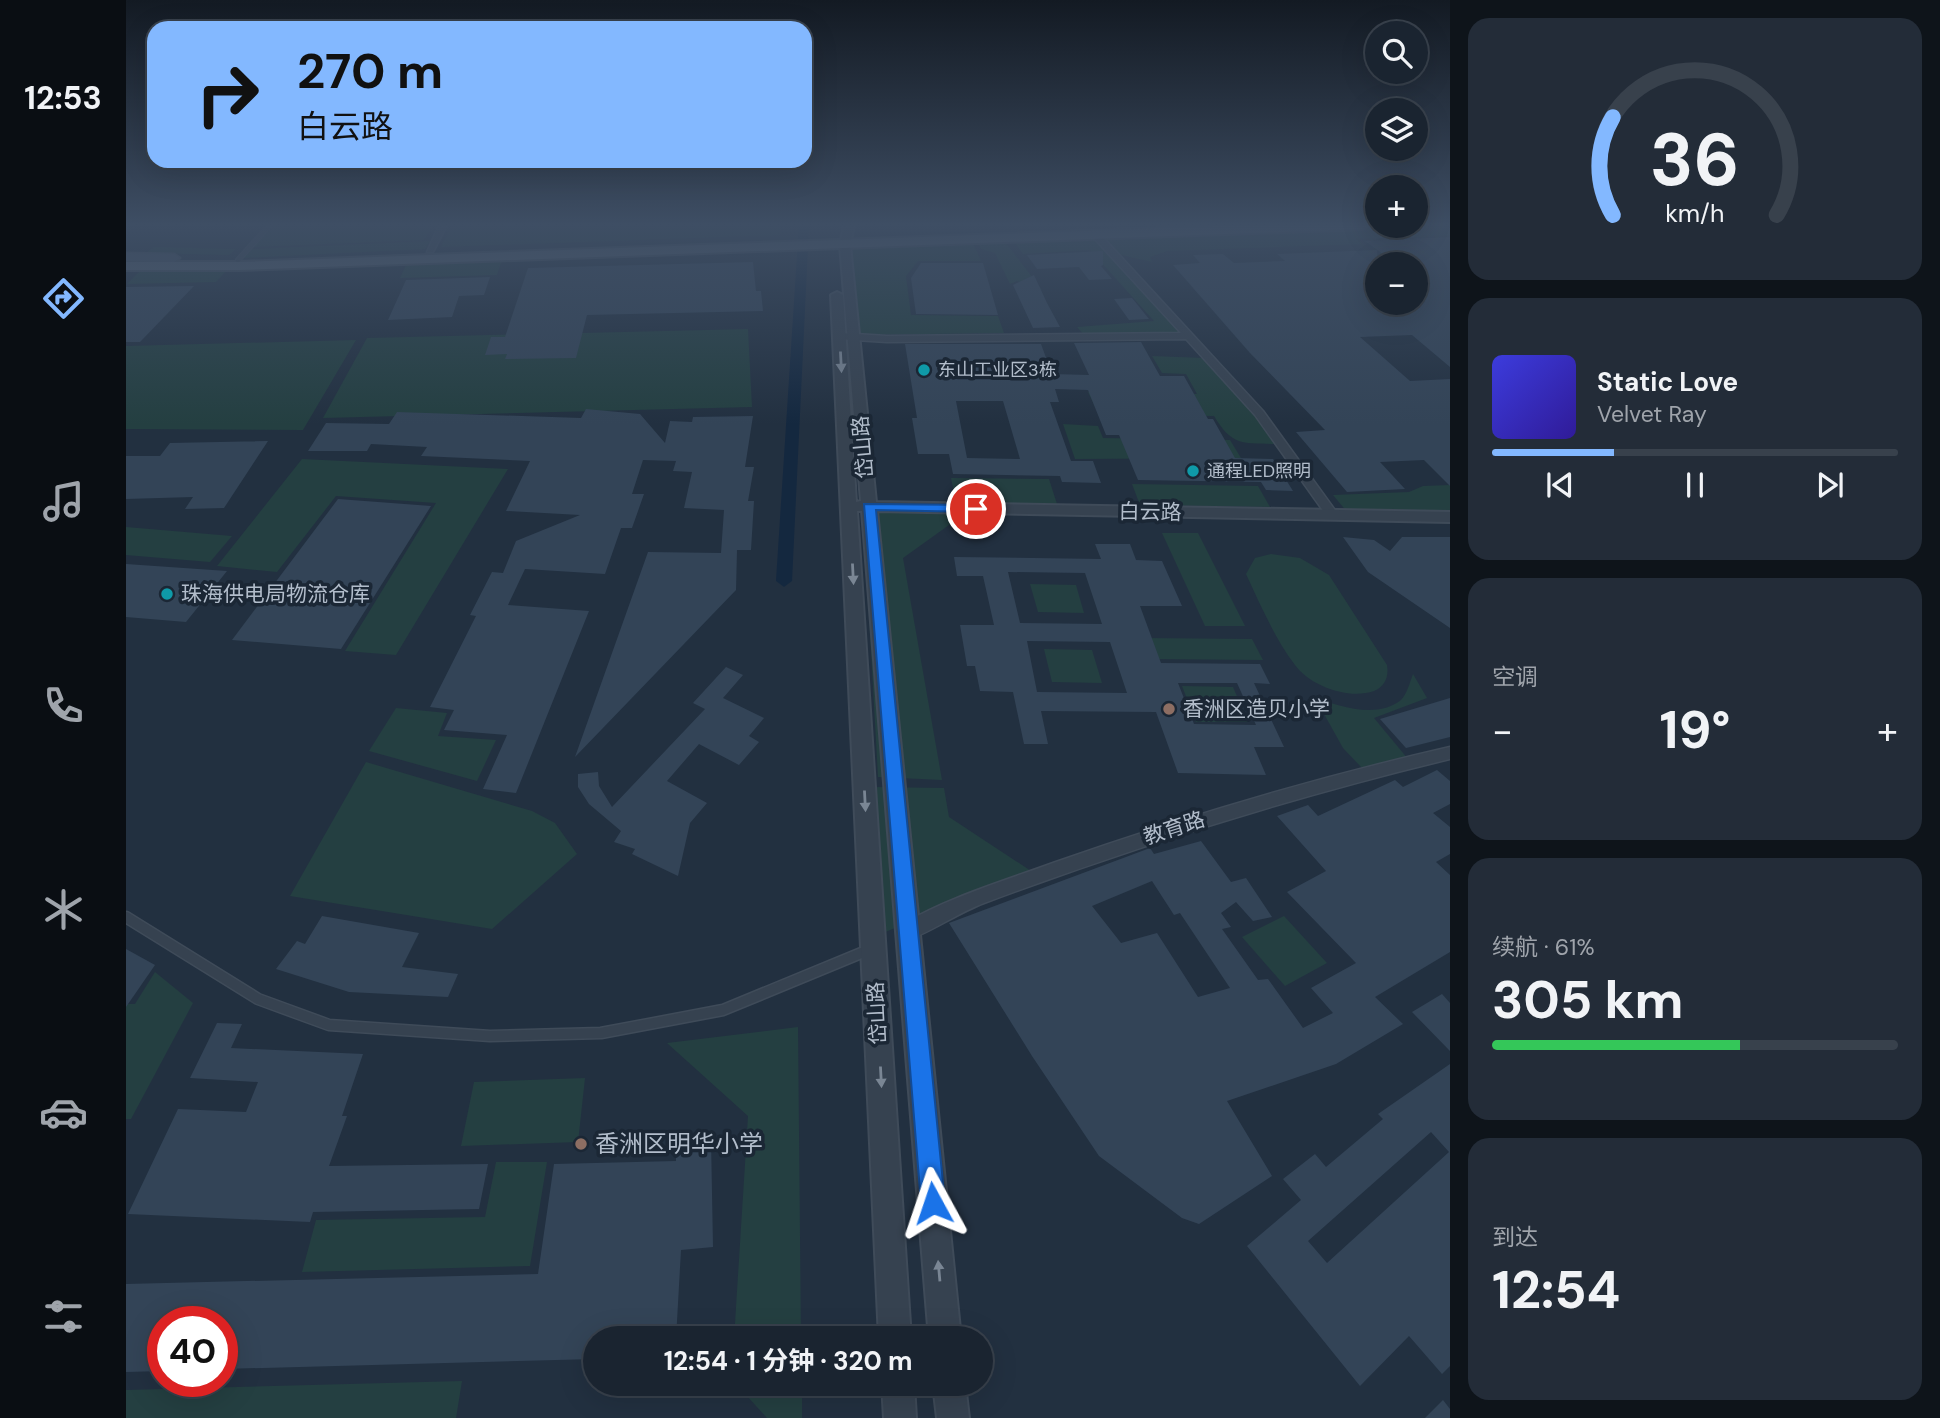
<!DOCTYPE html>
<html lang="zh">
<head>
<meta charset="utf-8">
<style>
	body { margin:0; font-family:"DM Sans","Noto Sans SC",sans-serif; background:#232c38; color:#f1f3f6; height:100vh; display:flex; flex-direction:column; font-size:26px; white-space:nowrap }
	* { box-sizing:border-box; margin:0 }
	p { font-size:23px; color:#9fa4ab }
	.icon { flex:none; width:38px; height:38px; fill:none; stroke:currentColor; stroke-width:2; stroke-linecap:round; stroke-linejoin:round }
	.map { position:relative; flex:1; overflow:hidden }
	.drawer { display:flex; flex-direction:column; gap:18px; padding:18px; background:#0e141a; width:490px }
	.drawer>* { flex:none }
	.guide { position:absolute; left:21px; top:21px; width:665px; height:147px; border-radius:21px; box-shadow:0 7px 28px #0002,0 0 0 2px #38414c; background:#83b8ff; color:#111; overflow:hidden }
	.controls { position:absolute; left:1239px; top:21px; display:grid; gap:14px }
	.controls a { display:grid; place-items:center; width:63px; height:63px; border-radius:50%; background:#1a2430; box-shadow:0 7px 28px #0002,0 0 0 2px #38414c; font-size:35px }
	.speed { position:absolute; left:21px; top:1306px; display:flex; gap:14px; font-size:35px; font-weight:700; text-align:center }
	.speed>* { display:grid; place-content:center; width:91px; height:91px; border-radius:50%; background:#1a2430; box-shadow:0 7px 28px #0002,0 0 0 2px #38414c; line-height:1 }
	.speed .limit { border:10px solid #d22; background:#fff; color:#111 }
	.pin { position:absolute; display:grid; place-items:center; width:60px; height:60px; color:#fff; margin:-30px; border:4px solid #fff; border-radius:50%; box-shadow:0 2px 7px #0007 }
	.me { position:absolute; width:77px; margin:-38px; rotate:355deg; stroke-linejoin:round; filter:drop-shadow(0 0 5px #0008) }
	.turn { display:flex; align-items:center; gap:24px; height:147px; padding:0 35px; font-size:32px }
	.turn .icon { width:91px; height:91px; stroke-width:2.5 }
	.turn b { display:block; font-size:49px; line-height:60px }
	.big { font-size:52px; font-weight:700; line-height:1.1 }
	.drawer .card { flex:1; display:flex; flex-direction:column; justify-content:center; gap:10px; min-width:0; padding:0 24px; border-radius:21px; background:#232c38 }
	.drawer .dial { align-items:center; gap:0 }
	.dial svg { height:182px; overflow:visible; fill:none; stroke:#38414c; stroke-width:7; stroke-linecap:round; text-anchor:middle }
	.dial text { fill:#f1f3f6; stroke:none }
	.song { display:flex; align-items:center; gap:21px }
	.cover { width:84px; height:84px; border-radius:10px; background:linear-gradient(135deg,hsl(240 70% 55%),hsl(250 70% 35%)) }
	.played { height:7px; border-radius:4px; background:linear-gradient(90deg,#83b8ff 30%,#38414c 30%) }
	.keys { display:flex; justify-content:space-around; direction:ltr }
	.heat { display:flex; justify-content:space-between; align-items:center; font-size:38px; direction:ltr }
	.charge { height:10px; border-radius:5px; background:linear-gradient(90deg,#34c759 61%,#38414c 0) }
	.trip { position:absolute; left:457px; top:1326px; width:410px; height:70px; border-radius:35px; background:#1a2430; box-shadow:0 7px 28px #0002,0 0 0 2px #38414c; font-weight:700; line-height:70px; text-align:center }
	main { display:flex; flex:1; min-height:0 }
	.dock { display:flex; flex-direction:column; width:126px; justify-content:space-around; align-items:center; background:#0a0e13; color:#9fa4ab }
	.dock .icon { width:49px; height:49px }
	.dock .current { color:#83b8ff }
	.dock b { font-size:32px; color:#f1f3f6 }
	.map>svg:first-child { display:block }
</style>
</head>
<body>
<main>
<nav class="dock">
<b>12:53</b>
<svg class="icon current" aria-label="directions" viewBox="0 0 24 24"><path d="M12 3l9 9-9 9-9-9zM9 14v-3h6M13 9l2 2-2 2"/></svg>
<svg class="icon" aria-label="music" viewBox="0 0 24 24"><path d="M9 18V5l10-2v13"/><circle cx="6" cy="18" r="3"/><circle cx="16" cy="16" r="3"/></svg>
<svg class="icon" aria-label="phone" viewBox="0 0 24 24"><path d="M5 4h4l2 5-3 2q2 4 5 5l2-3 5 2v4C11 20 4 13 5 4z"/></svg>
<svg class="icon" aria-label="climate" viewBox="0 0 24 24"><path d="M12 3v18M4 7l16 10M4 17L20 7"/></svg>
<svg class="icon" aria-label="car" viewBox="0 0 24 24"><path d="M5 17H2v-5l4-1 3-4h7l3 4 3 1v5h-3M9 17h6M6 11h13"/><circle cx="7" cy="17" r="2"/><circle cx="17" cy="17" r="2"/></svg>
<svg class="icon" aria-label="filters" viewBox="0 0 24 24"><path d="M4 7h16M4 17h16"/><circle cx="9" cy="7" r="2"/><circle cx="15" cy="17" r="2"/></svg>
</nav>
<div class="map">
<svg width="1324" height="1418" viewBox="0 0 1324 1418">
	<rect width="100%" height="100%" fill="#223040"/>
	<g fill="#243f41">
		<path d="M149,225h158l-9,15 -171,7z"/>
		<path d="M326,225h328v10l-339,12z"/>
		<path d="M1324,225v11l-94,3 6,5 -195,7 -17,6 2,5 -35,-8 -15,-18z"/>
		<path d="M967,237l88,97 -97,1 -7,-8 77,-6 -64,-71 -67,4 -11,-15z"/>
		<path d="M304,241l-5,8 -182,9 9,-9z"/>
		<path d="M847,243l8,18h-63l-12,15 5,39 87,1 6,17 -149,2 -11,-88z"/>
		<path d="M852,243h28l36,47 -25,-9 -7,3 -15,-31 -14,-4z"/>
		<path d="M28,247l82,2 -7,6 -83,-2z"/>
		<path d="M376,260l-5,15 -97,3 7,-15z"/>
		<path d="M103,268l-13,14 -89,2 15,-15z"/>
		<path d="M622,329l4,78 -429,11 44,-80z"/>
		<path d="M230,340l-53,90 -177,-1v-83z"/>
		<path d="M1026,356l53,2 49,56 20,30c-32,-1 -42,2 -60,-28l-115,-1 -11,-23 109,2 -11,-20 -24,-1z"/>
		<path d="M937,424l35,2 5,12 127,2 11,18 -166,1z"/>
		<path d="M176,459l206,10 -112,186 -51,-4 91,-148 -100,-7 -59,76 -60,-6z"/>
		<path d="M825,478l98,1 8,25 -101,-1z"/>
		<path d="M1006,484l126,2 12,21 -130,-2z"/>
		<path d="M1324,485v28h-102l-15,-18 76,-3 14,-6z"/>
		<path d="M737,508l107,2 -67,48 39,222 -64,-3z"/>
		<path d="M0,527l106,9 -22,26 -84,-7z"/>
		<path d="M1036,533h36l47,93h-40z"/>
		<path d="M1145,554l29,4 29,17 58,90c2,12 -2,21 -13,26 -25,9 -64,-5 -79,-26 -20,-26 -35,-61 -49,-91l9,-16z"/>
		<path d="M904,584l46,1 8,28 -46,-1z"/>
		<path d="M1017,638l109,1 11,21 -112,-1z"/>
		<path d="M918,649l48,1 10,33 -50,-1z"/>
		<path d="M1287,674l14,24 -53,20 34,41 -46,9 -19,-20 -29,-52c23,11 64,23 87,4 6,-6 9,-18 12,-26z"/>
		<path d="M1056,686l51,1 15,35h-52z"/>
		<path d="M270,708l51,5 -9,23 58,4 -19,41 -108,-30z"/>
		<path d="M240,762l166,49 23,12 22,31 -85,75 -202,-33z"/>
		<path d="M749,787l69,1 5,29 82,54 -148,62z"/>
		<path d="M1158,916l43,47 -42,23 -43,-49z"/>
		<path d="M29,972l38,31 -62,116h-5v-115h9z"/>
		<path d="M672,1027l3,312h-67l14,-223 -81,-73z"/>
		<path d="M459,1078l-7,64 -117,4 13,-64z"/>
		<path d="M370,1162h51l-17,104 -228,6 14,-52 169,-3z"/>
		<path d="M336,1381l-6,37h-330v-28z"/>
		<path d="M610,1384h66v34h-35z"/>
	</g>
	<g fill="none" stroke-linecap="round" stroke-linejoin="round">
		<path fill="#14283f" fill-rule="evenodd" d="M673,225h10l-17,356 -8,6 -8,-6z"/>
	</g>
	<g fill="#334457" fill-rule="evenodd">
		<path d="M1324,237v130l-38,-32 -52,2 50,44 40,-2v107l-26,-26 -44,2 25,27 -58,3 -51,-60 29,-2 -75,-77 -77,-88 27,-2 -7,-8 30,-1 11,9 51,-2 -8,-7 100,-4v53h39v-39h-19l-32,-23z"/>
		<path d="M977,251v14l-2,1 11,13 -23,1 -10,-13 -42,2 -10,-14z"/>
		<path d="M627,262l3,29h5l2,20 -176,4 -11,43 -71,1 2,-5 -22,1 6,-18h14l23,-69z"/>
		<path d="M795,263h62l15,52 -82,-1 -5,-36z"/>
		<path d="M908,275l13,28 13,24 -27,1 -20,-43z"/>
		<path d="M364,277l-6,18 -25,1 -7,21 -64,3 18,-40z"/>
		<path d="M68,286l-54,56h-14v-55z"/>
		<path d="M1006,298l17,21 -20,1 -15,-21z"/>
		<path d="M1015,342l19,34h24l24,43h5l22,39 38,1 20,32 -27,-1 -5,-8 -123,-2 -19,-45h-13l-18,-45 -33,-1 4,13h-9l21,59h22l8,22 -39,-1 -2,-6 -107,-2 -4,-20h-31l-6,-36h5l-12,-74h136l11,30 37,1 -15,-32zM830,401h47l17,58 -53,-1z"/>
		<path d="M460,409l54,5 25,29 5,-22 22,1 1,-5 60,-1 -8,51h9l-6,34h6l-3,49h-14l-1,40 -161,167 73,-205 73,1 3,-43 -40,-2 8,-36 -19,-1 3,-10 -33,-1 -11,34h12l-12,34h-11l-16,46 -80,-5 -17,36 81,6 -73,182 -33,-4 24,-54 -63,-5 10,-20 -24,-3 46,-91 -6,-1 22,-43 11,1 13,-32 64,-26 -74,-4 24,-50 -109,-5 6,-9 -56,-3 -4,7h-59l18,-28 63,1 8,-12 184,6z"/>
		<path d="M142,441l-44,67 -39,1 8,-12 -67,2v-43h34l10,-13z"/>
		<path d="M212,499l93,7 -90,143 -109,-9z"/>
		<path d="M1217,537l31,3 16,11 12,-14h48v91l-82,-56z"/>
		<path d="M969,544h35l6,16 26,1 20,45h-42l21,57 99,1 10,20 -16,-1 30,64h-30l12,28 -88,-2 -22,-61 -115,-1 7,33h-24l-11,-52 -33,-1 -5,-25h-8l-7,-41h34l-11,-49h-26l-3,-19 147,2zM882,572l77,1 17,51 -82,-1zM901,641l83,1 17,51 -90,-1zM1052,683h59l19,42 -62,-1z"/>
		<path d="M0,564l101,7 -41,51 -60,-5z"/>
		<path d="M600,667l17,8 -20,23 41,20 -15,18 10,6 -20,23 -40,-21 -32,37 40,22 -17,20 -12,53 -46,-22 3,-5 -21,-7 7,-11 -32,-27 -11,-17v-13l20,-2 1,14 13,21 93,-98 -12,-6z"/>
		<path d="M1324,698v39l-44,11 -26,-29z"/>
		<path d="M1311,770l13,11v23l-17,9 17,14v27l-14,8 14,13v77l-75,45 28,27 -67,40 -109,37 45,75 -73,48 -17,-6 -83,-62 -67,-100 -83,-133 201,-75 4,6 47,-13 30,41 15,-4 26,39 -19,4 -17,-19 -15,11 10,14 -9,2 36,51 10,-1 35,49 30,-15 -22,-25 45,-25 -69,-71 39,-21 -49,-55 31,-11 10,11 77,-36 8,7zM1026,881l22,34 6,-2 50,75 -32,9 -41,-64 -36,10 -29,-37z"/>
		<path d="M196,916l97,17 -17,34 56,7 -10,23 -99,-5 -73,-23 21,-28 8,3z"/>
		<path d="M0,949l29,16 -29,42z"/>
		<path d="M1316,994l8,9v48l-38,-39z"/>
		<path d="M91,1023l25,1 -11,24 132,6 -21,62h5l-18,50 159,-2 -9,45 -166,3 -3,10 -182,-8 50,-105 68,3 12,-30 -68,-4z"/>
		<path d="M1324,1064v302l-8,8 -33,-38 -49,50 -113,-140 54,-46 -18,-21 32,-25 11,13 57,-48 -5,-5zM1305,1132l18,20 -122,111 -19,-22z"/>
		<path d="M585,1139l2,108 -32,3 -5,89h-81v20l-373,10v-48h-59v50l-37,1v-88l412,-10 16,-110 122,-3v-20z"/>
		<path d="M1317,1400l7,9v9h-25z"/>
	</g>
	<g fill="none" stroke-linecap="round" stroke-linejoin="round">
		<defs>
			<path id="service-far1" d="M112,260l32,-35"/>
			<path id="service" d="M0,917l132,82 71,26 161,11 111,-3 122,-23 148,-61"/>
			<g id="minor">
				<path d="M313,225h8l-14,27h-6z"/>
				<path d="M967,233h6l164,178 74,102v6h-8l-74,-104 -69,-76 -299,3 -48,-3 -5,-3 5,-3 48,3 294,-3 -88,-96z"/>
				<path d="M1324,747v12c-158,38 -313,87 -466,144 -26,10 -50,27 -76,37l-7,-3 -3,-6 3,-6c48,-28 100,-43 152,-62 131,-46 262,-85 397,-116z"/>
			</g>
			<g id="tertiary">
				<path d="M718,225h10l-4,20 26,257 574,10v10l-573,-11 84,828h-32l-67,-828h-5l54,828h-32l-48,-1044 6,-3 6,3 13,207 5,-1 -21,-256z"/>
				<path d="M756,1384h32l2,34h-32z"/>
				<path d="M807,1384h32l4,34h-32z"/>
			</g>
			<path id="secondary" d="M0,253l48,1 6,4 -6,4 -48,-1z"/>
			<path id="primary" d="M1120,225h123l-6,4 -1124,41h-113v-8h113z"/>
		</defs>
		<use href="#service-far1" stroke="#3f4b59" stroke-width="6"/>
		<use href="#service" stroke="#3f4b59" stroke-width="13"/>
		<use href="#minor" stroke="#3f4b59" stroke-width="3"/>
		<use href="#tertiary" stroke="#3f4b59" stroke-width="4"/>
		<use href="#secondary" stroke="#3f4b59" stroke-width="3"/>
		<use href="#primary" stroke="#3f4b59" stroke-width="4"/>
		<use href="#service-far1" stroke="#364250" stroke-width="4.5"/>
		<use href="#service" stroke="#364250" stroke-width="10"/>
		<use href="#minor" fill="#364250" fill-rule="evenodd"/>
		<use href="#tertiary" fill="#364250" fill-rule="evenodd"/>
		<use href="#secondary" fill="#445163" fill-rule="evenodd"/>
		<use href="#primary" fill="#546170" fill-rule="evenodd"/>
	</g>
	<defs><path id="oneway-solid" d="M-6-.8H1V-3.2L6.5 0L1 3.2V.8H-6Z" transform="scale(1.75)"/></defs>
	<g fill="#7a8694">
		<use href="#oneway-solid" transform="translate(715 362) rotate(87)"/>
		<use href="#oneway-solid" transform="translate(727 574) rotate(87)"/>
		<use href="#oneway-solid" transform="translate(739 801) rotate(87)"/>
		<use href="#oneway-solid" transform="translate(755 1077) rotate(87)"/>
		<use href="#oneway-solid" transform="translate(813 1271) rotate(-95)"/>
	</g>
	<linearGradient id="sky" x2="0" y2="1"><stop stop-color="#131a23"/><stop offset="0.53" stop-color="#3e4e64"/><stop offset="1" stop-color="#3e4e64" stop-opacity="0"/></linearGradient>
	<rect width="1324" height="424" fill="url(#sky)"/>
	<path fill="#1a73e8" stroke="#114b97" stroke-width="2" d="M738,504l112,1 6,4 -6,3 -100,-2 69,693 -4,8 -8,4 -9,-4 -3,-8z"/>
	<g fill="#0f9aa8" stroke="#1b2735" stroke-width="2.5">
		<circle cx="798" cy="370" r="7"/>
		<circle cx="1067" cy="471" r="7"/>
		<circle cx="41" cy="594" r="7"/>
	</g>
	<g fill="#8d6e63" stroke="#1b2735" stroke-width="2.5">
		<circle cx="1043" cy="709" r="7"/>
		<circle cx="455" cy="1144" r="7"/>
	</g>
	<g text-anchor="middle" stroke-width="7" stroke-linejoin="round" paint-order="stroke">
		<g font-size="18" fill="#b2bdcb" stroke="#1b2735" text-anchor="start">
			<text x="812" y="376">东山工业区3栋</text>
			<text x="1081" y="477">通程LED照明</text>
		</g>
		<g font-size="21" fill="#b2bdcb" stroke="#1b2735">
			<text transform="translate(737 447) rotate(-95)" y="7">岱山路</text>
			<text transform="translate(1024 512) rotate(1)" y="7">白云路</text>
			<text transform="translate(1048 828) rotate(-18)" y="7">教育路</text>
			<text transform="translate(751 1013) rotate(-93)" y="7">岱山路</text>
		</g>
		<g font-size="21" fill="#b2bdcb" stroke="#1b2735" text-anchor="start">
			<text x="55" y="601">珠海供电局物流仓库</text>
			<text x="1057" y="716">香洲区造贝小学</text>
		</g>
		<g font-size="24" fill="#b2bdcb" stroke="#1b2735" text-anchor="start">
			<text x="469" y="1152">香洲区明华小学</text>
		</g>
	</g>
</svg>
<div class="controls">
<a><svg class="icon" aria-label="search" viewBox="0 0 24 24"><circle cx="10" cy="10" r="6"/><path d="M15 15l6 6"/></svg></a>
<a><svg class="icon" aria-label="layers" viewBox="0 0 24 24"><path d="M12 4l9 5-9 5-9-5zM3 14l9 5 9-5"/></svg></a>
<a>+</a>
<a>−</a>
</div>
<div class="speed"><div class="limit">40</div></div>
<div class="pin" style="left:850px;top:509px;background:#d93025"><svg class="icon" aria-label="arrive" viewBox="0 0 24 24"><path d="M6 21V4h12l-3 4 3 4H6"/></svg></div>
<svg class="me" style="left:807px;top:1203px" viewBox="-20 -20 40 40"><path d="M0-17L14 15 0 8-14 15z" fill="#1a73e8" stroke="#fff" stroke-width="4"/></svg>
<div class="trip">12:54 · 1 分钟 · 320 m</div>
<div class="guide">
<div class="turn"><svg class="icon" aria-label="right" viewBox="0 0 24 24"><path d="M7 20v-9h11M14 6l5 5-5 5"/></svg><div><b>270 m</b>白云路</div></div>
</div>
</div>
<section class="drawer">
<div class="card dial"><svg viewBox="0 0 100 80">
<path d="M14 69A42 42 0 1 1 86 69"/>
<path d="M14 69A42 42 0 0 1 14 26" stroke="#83b8ff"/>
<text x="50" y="56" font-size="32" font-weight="700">36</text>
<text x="50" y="72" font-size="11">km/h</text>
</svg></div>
<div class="card">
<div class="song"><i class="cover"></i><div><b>Static Love</b><p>Velvet Ray</p></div></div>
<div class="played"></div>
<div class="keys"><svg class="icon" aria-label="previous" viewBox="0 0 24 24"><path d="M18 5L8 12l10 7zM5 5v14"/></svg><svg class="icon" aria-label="pause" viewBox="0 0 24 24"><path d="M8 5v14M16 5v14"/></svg><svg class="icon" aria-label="next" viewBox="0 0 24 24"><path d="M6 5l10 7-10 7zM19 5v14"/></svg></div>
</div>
<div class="card"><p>空调</p>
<div class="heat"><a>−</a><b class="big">19°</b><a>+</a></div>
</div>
<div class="card"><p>续航 · 61%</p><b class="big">305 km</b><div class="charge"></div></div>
<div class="card"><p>到达</p><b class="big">12:54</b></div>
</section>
</main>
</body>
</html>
